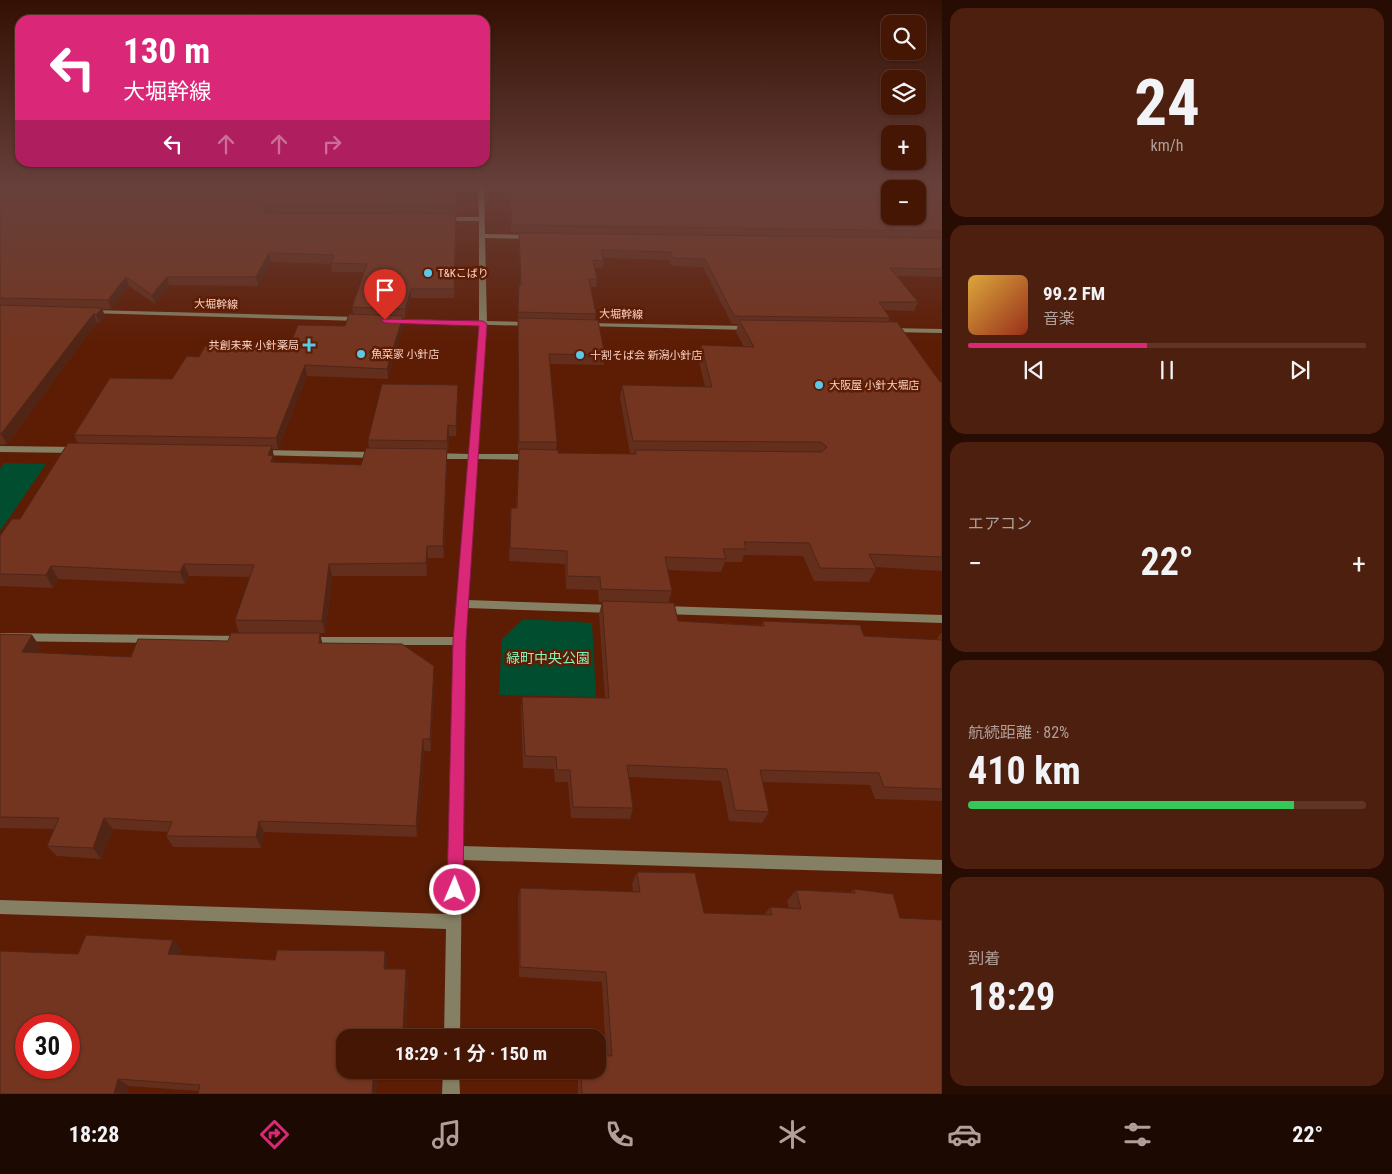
<!DOCTYPE html>
<html lang="ja">
<head>
<meta charset="utf-8">
<style>
	body { margin:0; font-family:"Roboto Condensed","Noto Sans JP",sans-serif; background:#4d1f0e; color:#f1f3f6; height:100vh; display:flex; flex-direction:column; font-size:19px; white-space:nowrap }
	* { box-sizing:border-box; margin:0 }
	p { font-size:16px; color:#b09f9a }
	.icon { flex:none; width:28px; height:28px; fill:none; stroke:currentColor; stroke-width:2; stroke-linecap:round; stroke-linejoin:round }
	.map { position:relative; flex:1; overflow:hidden }
	.details { display:flex; flex-direction:column; gap:8px; padding:8px; background:#260c02; width:450px }
	.details>* { flex:none }
	.hud { position:absolute; left:15px; top:15px; width:475px; height:152px; border-radius:15px; box-shadow:0 1px 4px #0004,0 0 0 1px #5e3526; background:#db2777; color:#fff; overflow:hidden }
	.controls { position:absolute; left:881px; top:15px; display:grid; gap:10px }
	.controls a { display:grid; place-items:center; width:45px; height:45px; border-radius:10px; background:#461604; box-shadow:0 1px 4px #0004,0 0 0 1px #5e3526; font-size:25px }
	.speed { position:absolute; left:15px; top:1014px; display:flex; gap:10px; font-size:25px; font-weight:700; text-align:center }
	.speed>* { display:grid; place-content:center; width:65px; height:65px; border-radius:50%; background:#461604; box-shadow:0 1px 4px #0004,0 0 0 1px #5e3526; line-height:1 }
	.speed .limit { border:8px solid #d22; background:#fff; color:#111 }
	.pin { position:absolute; display:grid; place-items:center; width:42px; height:42px; color:#fff; margin:-51px -21px; border-radius:50% 50% 50% 0; rotate:-45deg; box-shadow:0 0 5px #0007 }
	.pin .icon { rotate:45deg }
	.me { position:absolute; width:55px; margin:-28px; rotate:1deg; stroke-linejoin:round; filter:drop-shadow(0 0 4px #0008) }
	.turn { display:flex; align-items:center; gap:18px; height:105px; padding:0 25px; font-size:22px }
	.turn .icon { width:65px; height:65px; stroke-width:2.5 }
	.turn b { display:block; font-size:35px; line-height:42px }
	.lanes { display:flex; align-items:center; height:48px; padding:0 25px; background:#0003; justify-content:center; gap:25px; direction:ltr }
	.lanes .off { opacity:.35 }
	.big { font-size:38px; font-weight:700; line-height:1.1 }
	.details .widget { flex:1; display:flex; flex-direction:column; justify-content:center; gap:8px; min-width:0; padding:0 18px; border-radius:15px; background:#4d1f0e }
	.details .dial { align-items:center; gap:0 }
	.dial b { font-size:65px; line-height:1 }
	.song { display:flex; align-items:center; gap:15px }
	.cover { width:60px; height:60px; border-radius:8px; background:linear-gradient(135deg,hsl(40 70% 55%),hsl(10 70% 35%)) }
	.played { height:5px; border-radius:2px; background:linear-gradient(90deg,#db2777 45%,#5e3526 45%) }
	.keys { display:flex; justify-content:space-around; direction:ltr }
	.heat { display:flex; justify-content:space-between; align-items:center; font-size:28px; direction:ltr }
	.charge { height:8px; border-radius:4px; background:linear-gradient(90deg,#34c759 82%,#5e3526 0) }
	.trip { position:absolute; left:336px; top:1029px; width:270px; height:50px; border-radius:15px; background:#461604; box-shadow:0 1px 4px #0004,0 0 0 1px #5e3526; font-weight:700; line-height:50px; text-align:center }
	.tabs { display:flex; height:80px; justify-content:space-around; align-items:center; background:#1c0902; color:#b09f9a }
	.tabs .icon { width:35px; height:35px }
	.tabs .selected { color:#db2777 }
	.tabs b { font-size:22px; color:#f1f3f6 }
	main { display:flex; flex:1; min-height:0 }
	.map>svg:first-child { display:block }
</style>
</head>
<body>
<main>
<div class="map">
<svg width="942" height="1094" viewBox="0 0 942 1094">
	<rect width="100%" height="100%" fill="#5d1d05"/>
	<g fill="#004e2f">
		<path d="M4,463l42,1 -46,67v-62z"/>
		<path d="M523,619l69,4 4,74 -97,-2 3,-56z"/>
	</g>
	<g fill="none" stroke-linecap="round" stroke-linejoin="round">
		<g fill="#858063" fill-rule="evenodd">
			<path d="M478,188h6l1,46 46,1 3,2 -3,2 -46,-1 2,86 -9,130h53l4,3 -4,3 -54,-1 -10,141 146,5 4,1 1,3 -1,3 -4,1 -146,-5 -2,33 -3,205 480,14v14l-480,-14 -2,178h-16l2,-109 -446,-15v-14l447,14 6,-269h-143l-4,-1 -2,-3 2,-3 4,-1h144l14,-178h-35l-4,-3 4,-3 36,1 10,-130v-103h-36l-3,-2 3,-2h36z"/>
			<path d="M0,446l76,1 4,3 -4,3 -76,-1z"/>
			<path d="M261,450l115,2 4,3 -4,3 -118,-3 -1,-2 1,-2z"/>
			<path d="M663,606l279,9v8l-279,-9 -4,-1 -1,-3 1,-3z"/>
			<path d="M0,633l241,3 4,1 2,3 -2,3 -4,1 -241,-3z"/>
			<path d="M443,1070h16l1,24h-18z"/>
		</g>
		<g fill="#858063" fill-rule="evenodd">
			<path d="M91,310l268,7 3,2 -3,2 -270,-8v-2z"/>
			<path d="M391,319l140,3 4,2 -4,2 -142,-4v-2z"/>
			<path d="M586,323l163,3 4,2 -4,2 -165,-4v-2z"/>
			<path d="M888,328l54,1v4l-51,-1h-3z"/>
		</g>
	</g>
	<g fill="#632e1c" fill-rule="evenodd">
		<path d="M0,188h457l-3,110h-43l-6,20h-2v8l-15,53 -81,-3 -29,73h-6l3,13 86,3 8,-17 -1,-8 90,-55 -2,51h-7l-1,16h-1l-3,106h-16l-1,18h-95l-7,57h-55l53,10 111,35 -3,73h-7l-7,86 -153,-5 -3,16 -88,-1 -7,-11 2,-4 -55,-3 -12,30 -44,-3 -10,-10 7,-17 -54,-1v-194l32,1 8,12 -3,6 94,4 97,-16 11,-8 -4,-13 15,-43 -61,-1 -4,8 -127,-5 -5,9 -53,-2v-50l20,-17 58,-76 -4,-8 98,-56 27,-22 89,-8 57,-23 8,-12 -1,-7 12,-35h-32l-1,-8 -60,-2 -13,24 -89,-1 -14,19 -26,-18 -18,23h-9l3,8 -5,7 -3,-2 -90,122 -7,1z"/>
		<path d="M510,188h207l173,4 28,-3h-28v3l-158,-4h210v50l-431,-6z"/>
		<path d="M519,233l423,5v39l-45,-1 21,26 -4,9 -29,-1 5,8 -2,4 52,60h2v189l-67,-4 1,2 -7,13 -55,-1 -11,-25 -59,-1 -2,7h-17l-4,10 -54,-2 5,21 -4,12 10,18 83,4 2,-4 101,15 72,4 5,-7h1v168l-67,-2 -5,-14 -107,-3 6,30 -7,11 -33,-2 -8,-40 -92,-4 4,31 -3,11 -59,-1 -3,-36h-13l-1,-13 -31,-1 -2,-59 1,-12 83,1 -6,-84 3,-12h-3l-1,-12 -32,-1 -1,-25 -56,-3 2,-53h5l3,-56h-1v-124l1,-43h1zM603,258l66,2 3,6 31,1 29,57h6l-2,8 8,15 -43,-2 -3,12 7,30 -83,-2 -2,13 10,55 4,1 -76,-1 -2,-3 1,-8 -7,-78 54,1 1,-10 -10,-35 1,-6 -5,-27h5l1,-8 -2,-11h8l1,-7z"/>
		<path d="M637,872l67,41 60,2 6,-8 19,1 -2,-7 9,-11 55,2 3,-3 88,205h-364v-24h20l8,-14 -4,-74 -83,-5 -1,-78 2,-11 113,4 -1,-8z"/>
		<path d="M173,940l8,9 -2,6 96,5 110,-9 2,9v9l21,9 -3,59 -60,1v32h32l-1,24h-178v-3l-69,-5 -129,8 78,-140z"/>
	</g>
	<g fill="#502516">
		<path d="M266,205l2,8 -5,3 -1,-8z"/>
		<path d="M269,253l2,9 -13,24 -2,-9z"/>
		<path d="M126,277l3,9 -18,23 -3,-9z"/>
		<path d="M167,277l2,8 -14,19 -3,-9z"/>
		<path d="M411,289v9l-6,20v-9z"/>
		<path d="M102,308l3,9 -5,7 -4,-9z"/>
		<path d="M94,313l3,9 -90,122 -6,-10z"/>
		<path d="M403,316v10l-15,53 -1,-10z"/>
		<path d="M305,365l2,11 -29,73 -2,-11z"/>
		<path d="M458,385v10l-2,41v-10z"/>
		<path d="M448,425l1,11 -1,16 -1,-11z"/>
		<path d="M272,446l4,22 -2,6 -6,-19z"/>
		<path d="M447,449v13l-3,96 -1,-12z"/>
		<path d="M427,546l1,12 -1,18 -1,-13z"/>
		<path d="M184,564l5,12 -4,8 -5,-12z"/>
		<path d="M329,564l3,12 -7,57 -3,-12z"/>
		<path d="M51,566l7,13 -5,9 -7,-13z"/>
		<path d="M320,633l3,13 -4,-3z"/>
		<path d="M32,635l8,12 -9,18 -9,-13z"/>
		<path d="M434,666v12l-3,73 -1,-12z"/>
		<path d="M423,739l1,12 -7,86 -1,-11z"/>
		<path d="M104,818l9,11 -12,30 -8,-11z"/>
		<path d="M259,821l5,11 -3,16 -5,-11z"/>
		<path d="M173,940l8,9 -4,15 -9,-10z"/>
		<path d="M385,951l2,9 -1,18 -2,-9z"/>
		<path d="M406,969l2,9 -3,59 -2,-8z"/>
		<path d="M377,1029l3,7v2h-3z"/>
		<path d="M374,1070h3l-1,24h-4z"/>
		<path d="M118,1079l11,7 -2,8h-13z"/>
	</g>
	<g fill="#733520" stroke="#502516" fill-rule="evenodd">
		<path d="M0,188h457l-1,19 -190,-2 -4,3 4,5 190,1 -2,75h-43l-6,20 -53,-2 15,-43 -36,-1 3,-8 -65,-2 -13,24h-89l-15,18 -26,-18 -18,23 -108,-2z"/>
		<path d="M510,188h207l173,4v24h28v-27h-25l27,-1 -1,2 23,2v39l-430,-6z"/>
		<path d="M519,233l423,5v31l-52,-1 28,34h-39l11,16 -156,-2 -29,-57 -32,-1 -2,-6 -70,-2 3,11 -11,-1 4,19h-8l7,35 -78,-2 1,-27h2z"/>
		<path d="M0,305l102,3 -6,7 -2,-2 -93,121h-1z"/>
		<path d="M349,314l54,2 -16,53 -82,-4 -29,73 -202,-3 36,-57 62,1 15,-23 12,1 6,-11 83,3 10,-24 47,1z"/>
		<path d="M518,318l80,2 7,35 -56,-1 8,88h-38z"/>
		<path d="M739,320l158,2 43,60h2v175l-73,-3 7,15 -56,-1 -11,-25 -65,-1 2,7h-23l3,10 -61,-2 7,34 -71,-2 -1,-12 -33,-1v-25l-57,-3 1,-40h6l2,-59 39,1v3l78,1 -1,-4 187,2 5,-5 -6,-5 -188,-1 -11,-56 90,2 -11,-42 53,2z"/>
		<path d="M382,384l76,1 -2,41 -8,-1 -1,16 -79,-1z"/>
		<path d="M68,443l204,3 -4,9 5,1 -2,6 90,3 5,-17 81,1 -4,97h-16l-1,17 -97,1 -7,57 -87,-1 19,-55 -70,-1 -4,8 -129,-6 -5,9 -46,-1v-38l12,-17h8z"/>
		<path d="M602,601l72,2 4,18 86,5 -1,-5 97,4 4,11 78,4v149l-58,-2 -5,-14 -119,-3 9,42 -34,-2 -8,-41 -100,-4 6,43 -60,-1 -3,-37h-13l-1,-13 -31,-1 -3,-59 87,1z"/>
		<path d="M231,633h89l-1,10 83,1 32,22 -4,73h-7l-7,87 -157,-5 -3,16 -90,-1 6,-14 -68,-4 -11,30 -46,-2 12,-28 -59,-1v-183l32,1 -10,17 109,5 7,-18 90,2z"/>
		<path d="M637,872l58,1 9,40 68,2 -2,-8 31,2 -5,-19 59,3 -1,-4 39,5 7,24 42,2v174h-360l-1,-24h17v-15l14,1 -6,-84 -86,-5v-79l120,4z"/>
		<path d="M86,935l87,5 -5,14 107,6 2,-10 108,1 -1,18h22l-3,60h-26v9h-32v32h29l-2,24h-174l2,-9 -82,-6 -4,15h-114v-143l78,3zM26,1025h43v43h-43z"/>
	</g>
	<linearGradient id="sky" x2="0" y2="1"><stop stop-color="#331003"/><stop offset="0.55" stop-color="#67403b"/><stop offset="1" stop-color="#67403b" stop-opacity="0"/></linearGradient>
	<rect width="942" height="341" fill="url(#sky)"/>
	<path fill="#db2777" stroke="#8e194d" d="M382,319l101,2 4,3 -21,317 -3,249 -2,6 -6,3 -6,-3 -2,-6 6,-249 26,-315 -94,-3 -4,-3z"/>
	<g fill="#5ac8e6" stroke="#5d1d05" stroke-width="2">
		<circle cx="428" cy="273" r="5"/>
		<path d="M306.5 337.5h5v5h5v5h-5v5h-5v-5h-5v-5h5z"/>
		<circle cx="361" cy="354" r="5"/>
		<circle cx="580" cy="355" r="5"/>
		<circle cx="819" cy="385" r="5"/>
	</g>
	<g text-anchor="middle" stroke-width="5" stroke-linejoin="round" paint-order="stroke">
		<g font-size="11" fill="#f9d0c3" stroke="#5d1d05" text-anchor="start">
			<text x="438" y="277">T&amp;Kこばり</text>
			<text x="299" y="349" text-anchor="end">共創未来 小針薬局</text>
			<text x="371" y="358">魚菜家 小針店</text>
			<text x="590" y="359">十割そば会 新潟小針店</text>
			<text x="829" y="389">大阪屋 小針大堀店</text>
		</g>
		<g font-size="11" fill="#f9d0c3" stroke="#5d1d05">
			<text transform="translate(216 304) rotate(1)" y="4">大堀幹線</text>
			<text transform="translate(621 314) rotate(1)" y="4">大堀幹線</text>
		</g>
		<g font-size="14" fill="#89efb8" stroke="#5d1d05">
			<text x="548" y="663">緑町中央公園</text>
		</g>
	</g>
</svg>
<div class="controls">
<a><svg class="icon" aria-label="search" viewBox="0 0 24 24"><circle cx="10" cy="10" r="6"/><path d="M15 15l6 6"/></svg></a>
<a><svg class="icon" aria-label="layers" viewBox="0 0 24 24"><path d="M12 4l9 5-9 5-9-5zM3 14l9 5 9-5"/></svg></a>
<a>+</a>
<a>−</a>
</div>
<div class="speed"><div class="limit">30</div></div>
<div class="pin" style="left:385px;top:320px;background:#d93025"><svg class="icon" aria-label="arrive" viewBox="0 0 24 24"><path d="M6 21V4h12l-3 4 3 4H6"/></svg></div>
<svg class="me" style="left:455px;top:890px" viewBox="-20 -20 40 40"><circle r="17" fill="#db2777" stroke="#fff" stroke-width="3"/><path d="M0-11L8 9 0 5-8 9z" fill="#fff"/></svg>
<div class="trip">18:29 · 1 分 · 150 m</div>
<div class="hud">
<div class="turn"><svg class="icon" aria-label="left" viewBox="0 0 24 24"><path d="M17 20v-9H6M10 6l-5 5 5 5"/></svg><div><b>130 m</b>大堀幹線</div></div>
<div class="lanes"><svg class="icon" aria-label="left" viewBox="0 0 24 24"><path d="M17 20v-9H6M10 6l-5 5 5 5"/></svg><svg class="icon off" aria-label="ahead" viewBox="0 0 24 24"><path d="M12 20V5M6 11l6-6 6 6"/></svg><svg class="icon off" aria-label="ahead" viewBox="0 0 24 24"><path d="M12 20V5M6 11l6-6 6 6"/></svg><svg class="icon off" aria-label="right" viewBox="0 0 24 24"><path d="M7 20v-9h11M14 6l5 5-5 5"/></svg></div>
</div>
</div>
<section class="details">
<div class="widget dial"><b>24</b><p>km/h</p></div>
<div class="widget">
<div class="song"><i class="cover"></i><div><b>99.2 FM</b><p>音楽</p></div></div>
<div class="played"></div>
<div class="keys"><svg class="icon" aria-label="previous" viewBox="0 0 24 24"><path d="M18 5L8 12l10 7zM5 5v14"/></svg><svg class="icon" aria-label="pause" viewBox="0 0 24 24"><path d="M8 5v14M16 5v14"/></svg><svg class="icon" aria-label="next" viewBox="0 0 24 24"><path d="M6 5l10 7-10 7zM19 5v14"/></svg></div>
</div>
<div class="widget"><p>エアコン</p>
<div class="heat"><a>−</a><b class="big">22°</b><a>+</a></div>
</div>
<div class="widget"><p>航続距離 · 82%</p><b class="big">410 km</b><div class="charge"></div></div>
<div class="widget"><p>到着</p><b class="big">18:29</b></div>
</section>
</main>
<nav class="tabs">
<b>18:28</b>
<svg class="icon selected" aria-label="directions" viewBox="0 0 24 24"><path d="M12 3l9 9-9 9-9-9zM9 14v-3h6M13 9l2 2-2 2"/></svg>
<svg class="icon" aria-label="music" viewBox="0 0 24 24"><path d="M9 18V5l10-2v13"/><circle cx="6" cy="18" r="3"/><circle cx="16" cy="16" r="3"/></svg>
<svg class="icon" aria-label="phone" viewBox="0 0 24 24"><path d="M5 4h4l2 5-3 2q2 4 5 5l2-3 5 2v4C11 20 4 13 5 4z"/></svg>
<svg class="icon" aria-label="climate" viewBox="0 0 24 24"><path d="M12 3v18M4 7l16 10M4 17L20 7"/></svg>
<svg class="icon" aria-label="car" viewBox="0 0 24 24"><path d="M5 17H2v-5l4-1 3-4h7l3 4 3 1v5h-3M9 17h6M6 11h13"/><circle cx="7" cy="17" r="2"/><circle cx="17" cy="17" r="2"/></svg>
<svg class="icon" aria-label="filters" viewBox="0 0 24 24"><path d="M4 7h16M4 17h16"/><circle cx="9" cy="7" r="2"/><circle cx="15" cy="17" r="2"/></svg>
<b>22°</b>
</nav>
</body>
</html>
